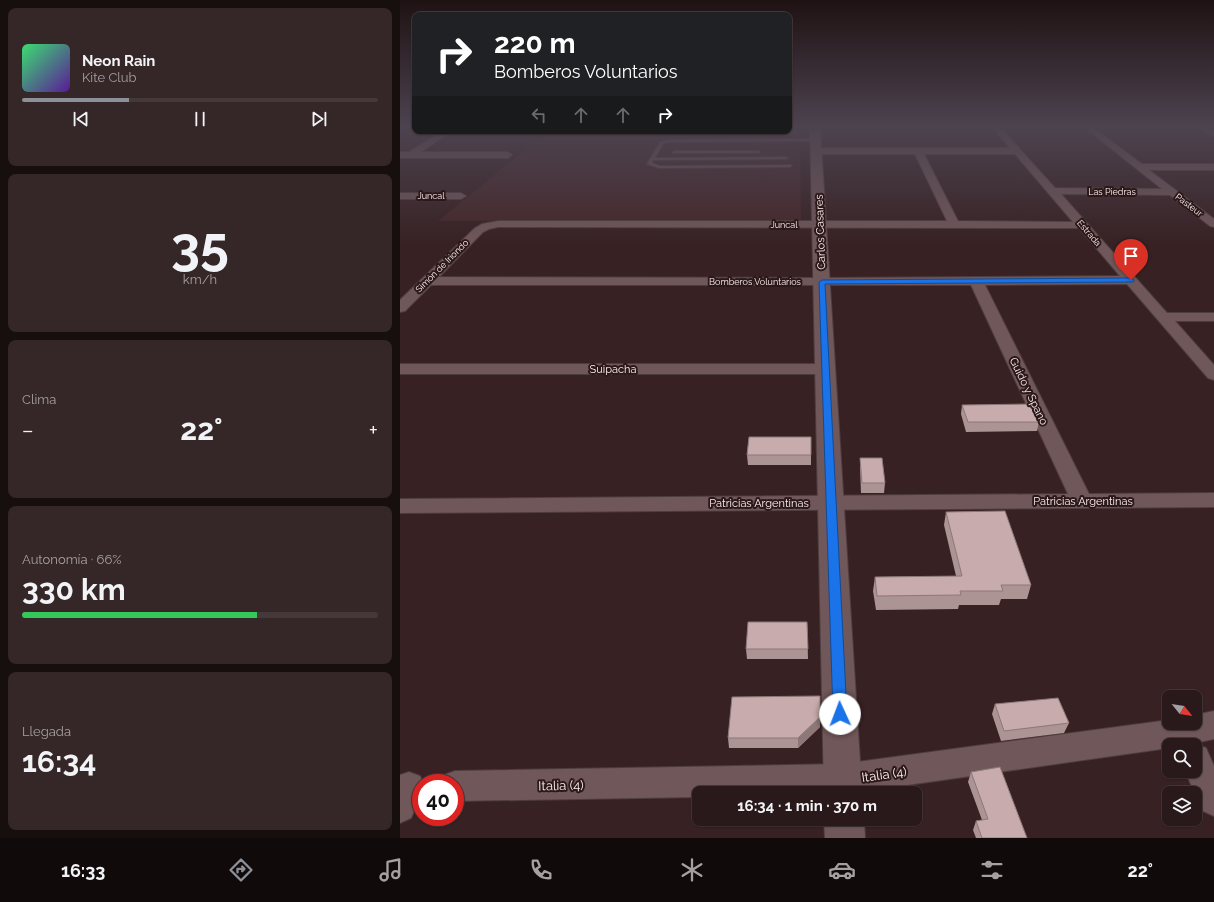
<!DOCTYPE html>
<html lang="es">
<head>
<meta charset="utf-8">
<style>
	body { margin:0; font-family:Raleway,sans-serif; background:#352627; color:#f1f3f6; height:100vh; display:flex; flex-direction:column; font-size:15px; white-space:nowrap }
	* { box-sizing:border-box; margin:0 }
	p { font-size:13px; color:#a5a0a2 }
	.icon { flex:none; width:22px; height:22px; fill:none; stroke:currentColor; stroke-width:2; stroke-linecap:round; stroke-linejoin:round }
	.map { position:relative; flex:1; overflow:hidden }
	.side { display:flex; flex-direction:column; gap:8px; padding:8px; background:#170e0e; width:400px }
	.side>* { flex:none }
	.banner { position:absolute; left:12px; top:12px; width:380px; height:122px; border-radius:8px; box-shadow:0 1px 3px #0004,0 0 0 1px #453839; background:#202124; color:#fff; overflow:hidden }
	.needle { width:26px; rotate:120deg }
	.controls { position:absolute; left:762px; top:690px; display:grid; gap:8px }
	.controls a { display:grid; place-items:center; width:40px; height:40px; border-radius:8px; background:#29191a; box-shadow:0 1px 3px #0004,0 0 0 1px #453839; font-size:20px }
	.speed { position:absolute; left:12px; top:774px; display:flex; gap:8px; font-size:20px; font-weight:700; text-align:center }
	.speed>* { display:grid; place-content:center; width:52px; height:52px; border-radius:50%; background:#29191a; box-shadow:0 1px 3px #0004,0 0 0 1px #453839; line-height:1 }
	.speed .limit { border:6px solid #d22; background:#fff; color:#111 }
	.pin { position:absolute; display:grid; place-items:center; width:34px; height:34px; color:#fff; margin:-41px -17px; border-radius:50% 50% 50% 0; rotate:-45deg; box-shadow:0 0 4px #0007 }
	.pin .icon { rotate:45deg }
	.me { position:absolute; width:44px; margin:-22px; rotate:358deg; stroke-linejoin:round; filter:drop-shadow(0 0 3px #0008) }
	.turn { display:flex; align-items:center; gap:14px; height:84px; padding:0 16px; font-size:18px }
	.turn .icon { width:52px; height:52px; stroke-width:2.5 }
	.turn b { display:block; font-size:28px; line-height:34px }
	.lanes { display:flex; align-items:center; height:38px; padding:0 16px; background:#0003; justify-content:center; gap:20px; direction:ltr }
	.lanes .off { opacity:.35 }
	.big { font-size:30px; font-weight:700; line-height:1.1 }
	.side .widget { flex:1; display:flex; flex-direction:column; justify-content:center; gap:6px; min-width:0; padding:0 14px; border-radius:8px; background:#352627 }
	.side .dial { align-items:center; gap:0 }
	.dial b { font-size:52px; line-height:1 }
	.song { display:flex; align-items:center; gap:12px }
	.cover { width:48px; height:48px; border-radius:6px; background:linear-gradient(135deg,hsl(140 70% 55%),hsl(270 70% 35%)) }
	.played { height:4px; border-radius:2px; background:linear-gradient(90deg,#8c9099 30%,#453839 30%) }
	.keys { display:flex; justify-content:space-around; direction:ltr }
	.heat { display:flex; justify-content:space-between; align-items:center; font-size:22px; direction:ltr }
	.charge { height:6px; border-radius:3px; background:linear-gradient(90deg,#34c759 66%,#453839 0) }
	.trip { position:absolute; left:292px; top:786px; width:230px; height:40px; border-radius:8px; background:#29191a; box-shadow:0 1px 3px #0004,0 0 0 1px #453839; font-weight:700; line-height:40px; text-align:center }
	.menu { display:flex; height:64px; justify-content:space-around; align-items:center; background:#100a0a; color:#a5a0a2 }
	.menu .icon { width:28px; height:28px }
	.menu .current { color:#8c9099 }
	.menu b { font-size:18px; color:#f1f3f6 }
	main { display:flex; flex:1; min-height:0 }
	.map>svg:first-child { display:block }
</style>
</head>
<body>
<main>
<section class="side">
<div class="widget">
<div class="song"><i class="cover"></i><div><b>Neon Rain</b><p>Kite Club</p></div></div>
<div class="played"></div>
<div class="keys"><svg class="icon" aria-label="previous" viewBox="0 0 24 24"><path d="M18 5L8 12l10 7zM5 5v14"/></svg><svg class="icon" aria-label="pause" viewBox="0 0 24 24"><path d="M8 5v14M16 5v14"/></svg><svg class="icon" aria-label="next" viewBox="0 0 24 24"><path d="M6 5l10 7-10 7zM19 5v14"/></svg></div>
</div>
<div class="widget dial"><b>35</b><p>km/h</p></div>
<div class="widget"><p>Clima</p>
<div class="heat"><a>−</a><b class="big">22°</b><a>+</a></div>
</div>
<div class="widget"><p>Autonomía · 66%</p><b class="big">330 km</b><div class="charge"></div></div>
<div class="widget"><p>Llegada</p><b class="big">16:34</b></div>
</section>
<div class="map">
<svg width="814" height="838" viewBox="0 0 814 838">
	<rect width="100%" height="100%" fill="#372123"/>
	<path fill="#442729" d="M389,127h11l1,93 -363,1 110,-90h241z"/>
	<g fill="none" stroke-linecap="round" stroke-linejoin="round">
		<defs>
			<g id="lane">
				<path d="M416,139l1,2 -150,1 -4,2 -8,14 131,-1 2,1 -2,1 -133,1 -1,3 7,3 133,-1 -2,2 -131,1 -12,-4 13,-22 7,-2z"/>
				<path d="M274,151h84l2,1 -2,1h-86z"/>
			</g>
			<g id="street">
				<path d="M592,127h8l55,61 107,1 -78,-62h8l50,37h72v6h-65l65,49v8l-4,-1 -40,-31 -109,-1 106,119h47v8h-39l39,44v15l-6,-2 -81,-94 -142,1 104,209 125,-1v14l-814,6v-14l668,-5 -97,-209h-540l-26,26 -5,1v-12l75,-72 7,-4 16,-3h449l-32,-67h-99l-4,-3 4,-3h194zM524,154h91l58,68 -115,-1zM98,227l581,1 41,48 -298,2 -383,-1 44,-45 6,-3z"/>
				<path d="M797,127h9l8,4v5z"/>
				<path d="M43,131h9l-31,21h87l4,3 -4,3h-108v-6h9z"/>
				<path d="M0,193h61l5,3 -5,3h-61z"/>
				<path d="M0,364h426l6,2 2,3 -2,3 -6,2h-426z"/>
				<path d="M814,711v28l-28,6h-17v3l-318,45h-152v4l-244,4v-18h-14l3,-8 11,-4 387,-7 327,-44v3h26v-8z"/>
				<path d="M795,744l11,4 8,18v50l-11,-5 -18,-40h10v-26h-2z"/>
				<path d="M9,772l11,4 3,7h-2v12l-10,23 -11,5v-48z"/>
			</g>
			<g id="secondary">
				<path d="M410,127h10l42,666h-38z"/>
				<path d="M424,819h40l1,19h-40z"/>
			</g>
		</defs>
		<use href="#lane" stroke="#4e3d3f" stroke-width="2"/>
		<use href="#street" stroke="#4e3d3f" stroke-width="2"/>
		<use href="#secondary" stroke="#4e3d3f" stroke-width="2"/>
		<use href="#lane" fill="#705759" fill-rule="evenodd"/>
		<use href="#street" fill="#705759" fill-rule="evenodd"/>
		<use href="#secondary" fill="#705759" fill-rule="evenodd"/>
	</g>
	<g fill="#ac9394">
		<rect x="219" y="131" width="96" height="1"/>
		<path d="M562,405l77,17 -2,9 -71,1 -5,-18z"/>
		<path d="M411,437v28h-63l-1,-10z"/>
		<path d="M460,458l25,25 -1,10h-23l-1,-25z"/>
		<path d="M546,512l85,73 -4,14h-26l-2,6h-40l-1,4 -82,1 -3,-19 2,-14 81,-1 -12,-51z"/>
		<path d="M407,622l1,37h-61l-1,-10z"/>
		<path d="M595,704l74,19 -5,10 -63,8 -9,-27z"/>
		<path d="M420,717v10l-22,21h-69l-1,-10z"/>
		<path d="M571,772l56,66h-51l-3,-8 3,-9 6,-1 -14,-38z"/>
	</g>
	<path fill="#8c7878" d="M420,717v10l-22,21v-10z"/>
	<g fill="#c8abac" stroke="#8c7878">
		<path d="M631,404l8,18h-71l-6,-17z"/>
		<path d="M349,437h62v18h-64z"/>
		<path d="M460,458h22l3,25h-23z"/>
		<path d="M605,511l26,74h-30l2,6h-43l1,4 -84,1 -2,-19 87,-1 -16,-64z"/>
		<path d="M348,622h59l1,27h-62z"/>
		<path d="M420,696v21l-22,21h-70l4,-41z"/>
		<path d="M658,698l11,25 -65,8 -9,-27z"/>
		<path d="M600,767l27,71h-45l-6,-17 12,-2 -17,-47z"/>
	</g>
	<linearGradient id="sky" x2="0" y2="1"><stop stop-color="#1e1213"/><stop offset="0.52" stop-color="#4d4350"/><stop offset="1" stop-color="#4d4350" stop-opacity="0"/></linearGradient>
	<rect width="814" height="244" fill="url(#sky)"/>
	<path fill="#1a73e8" stroke="#114b97" d="M731,278l3,2 -1,2 -308,2 22,430 -2,5 -5,2 -5,-2 -2,-5 -14,-432 3,-2z"/>
	<g text-anchor="middle" stroke-width="4" stroke-linejoin="round" paint-order="stroke">
		<g font-size="9" fill="#fdf1f2" stroke="#2c1819">
			<text x="712" y="195">Las Piedras</text>
			<text x="31" y="199">Juncal</text>
			<text transform="translate(789 205) rotate(37)" y="3">Pasteur</text>
			<text x="384" y="228">Juncal</text>
			<text transform="translate(689 233) rotate(49)" y="3">Estrada</text>
			<text transform="translate(42 266) rotate(-45)" y="3">Simón de Iriondo</text>
			<text x="355" y="285">Bomberos Voluntarios</text>
		</g>
		<g font-size="11" fill="#fdf1f2" stroke="#2c1819">
			<text transform="translate(420 232) rotate(-92)" y="4">Carlos Casares</text>
			<text x="213" y="373">Suipacha</text>
			<text transform="translate(629 391) rotate(64)" y="4">Guido y Spano</text>
			<text x="683" y="505">Patricias Argentinas</text>
			<text x="359" y="507">Patricias Argentinas</text>
		</g>
		<g font-size="13" fill="#fdf1f2" stroke="#2c1819">
			<text transform="translate(484 774) rotate(-8)" y="5">Italia (4)</text>
			<text transform="translate(161 785) rotate(-1)" y="5">Italia (4)</text>
		</g>
	</g>
</svg>
<div class="controls">
<a><svg class="needle" viewBox="-14 -14 28 28"><path d="M0-13l5 13h-10z" fill="#e53935"/><path d="M0 13l5-13h-10z" fill="#a5a0a2"/></svg></a>
<a><svg class="icon" aria-label="search" viewBox="0 0 24 24"><circle cx="10" cy="10" r="6"/><path d="M15 15l6 6"/></svg></a>
<a><svg class="icon" aria-label="layers" viewBox="0 0 24 24"><path d="M12 4l9 5-9 5-9-5zM3 14l9 5 9-5"/></svg></a>
</div>
<div class="speed"><div class="limit">40</div></div>
<div class="pin" style="left:731px;top:280px;background:#d93025"><svg class="icon" aria-label="arrive" viewBox="0 0 24 24"><path d="M6 21V4h12l-3 4 3 4H6"/></svg></div>
<svg class="me" style="left:440px;top:714px" viewBox="-20 -20 40 40"><circle r="19" fill="#fff"/><path d="M0-13L10 11 0 6-10 11z" fill="#1a73e8"/></svg>
<div class="trip">16:34 · 1 min · 370 m</div>
<div class="banner">
<div class="turn"><svg class="icon" aria-label="right" viewBox="0 0 24 24"><path d="M7 20v-9h11M14 6l5 5-5 5"/></svg><div><b>220 m</b>Bomberos Voluntarios</div></div>
<div class="lanes"><svg class="icon off" aria-label="left" viewBox="0 0 24 24"><path d="M17 20v-9H6M10 6l-5 5 5 5"/></svg><svg class="icon off" aria-label="ahead" viewBox="0 0 24 24"><path d="M12 20V5M6 11l6-6 6 6"/></svg><svg class="icon off" aria-label="ahead" viewBox="0 0 24 24"><path d="M12 20V5M6 11l6-6 6 6"/></svg><svg class="icon" aria-label="right" viewBox="0 0 24 24"><path d="M7 20v-9h11M14 6l5 5-5 5"/></svg></div>
</div>
</div>
</main>
<nav class="menu">
<b>16:33</b>
<svg class="icon current" aria-label="directions" viewBox="0 0 24 24"><path d="M12 3l9 9-9 9-9-9zM9 14v-3h6M13 9l2 2-2 2"/></svg>
<svg class="icon" aria-label="music" viewBox="0 0 24 24"><path d="M9 18V5l10-2v13"/><circle cx="6" cy="18" r="3"/><circle cx="16" cy="16" r="3"/></svg>
<svg class="icon" aria-label="phone" viewBox="0 0 24 24"><path d="M5 4h4l2 5-3 2q2 4 5 5l2-3 5 2v4C11 20 4 13 5 4z"/></svg>
<svg class="icon" aria-label="climate" viewBox="0 0 24 24"><path d="M12 3v18M4 7l16 10M4 17L20 7"/></svg>
<svg class="icon" aria-label="car" viewBox="0 0 24 24"><path d="M5 17H2v-5l4-1 3-4h7l3 4 3 1v5h-3M9 17h6M6 11h13"/><circle cx="7" cy="17" r="2"/><circle cx="17" cy="17" r="2"/></svg>
<svg class="icon" aria-label="filters" viewBox="0 0 24 24"><path d="M4 7h16M4 17h16"/><circle cx="9" cy="7" r="2"/><circle cx="15" cy="17" r="2"/></svg>
<b>22°</b>
</nav>
</body>
</html>
